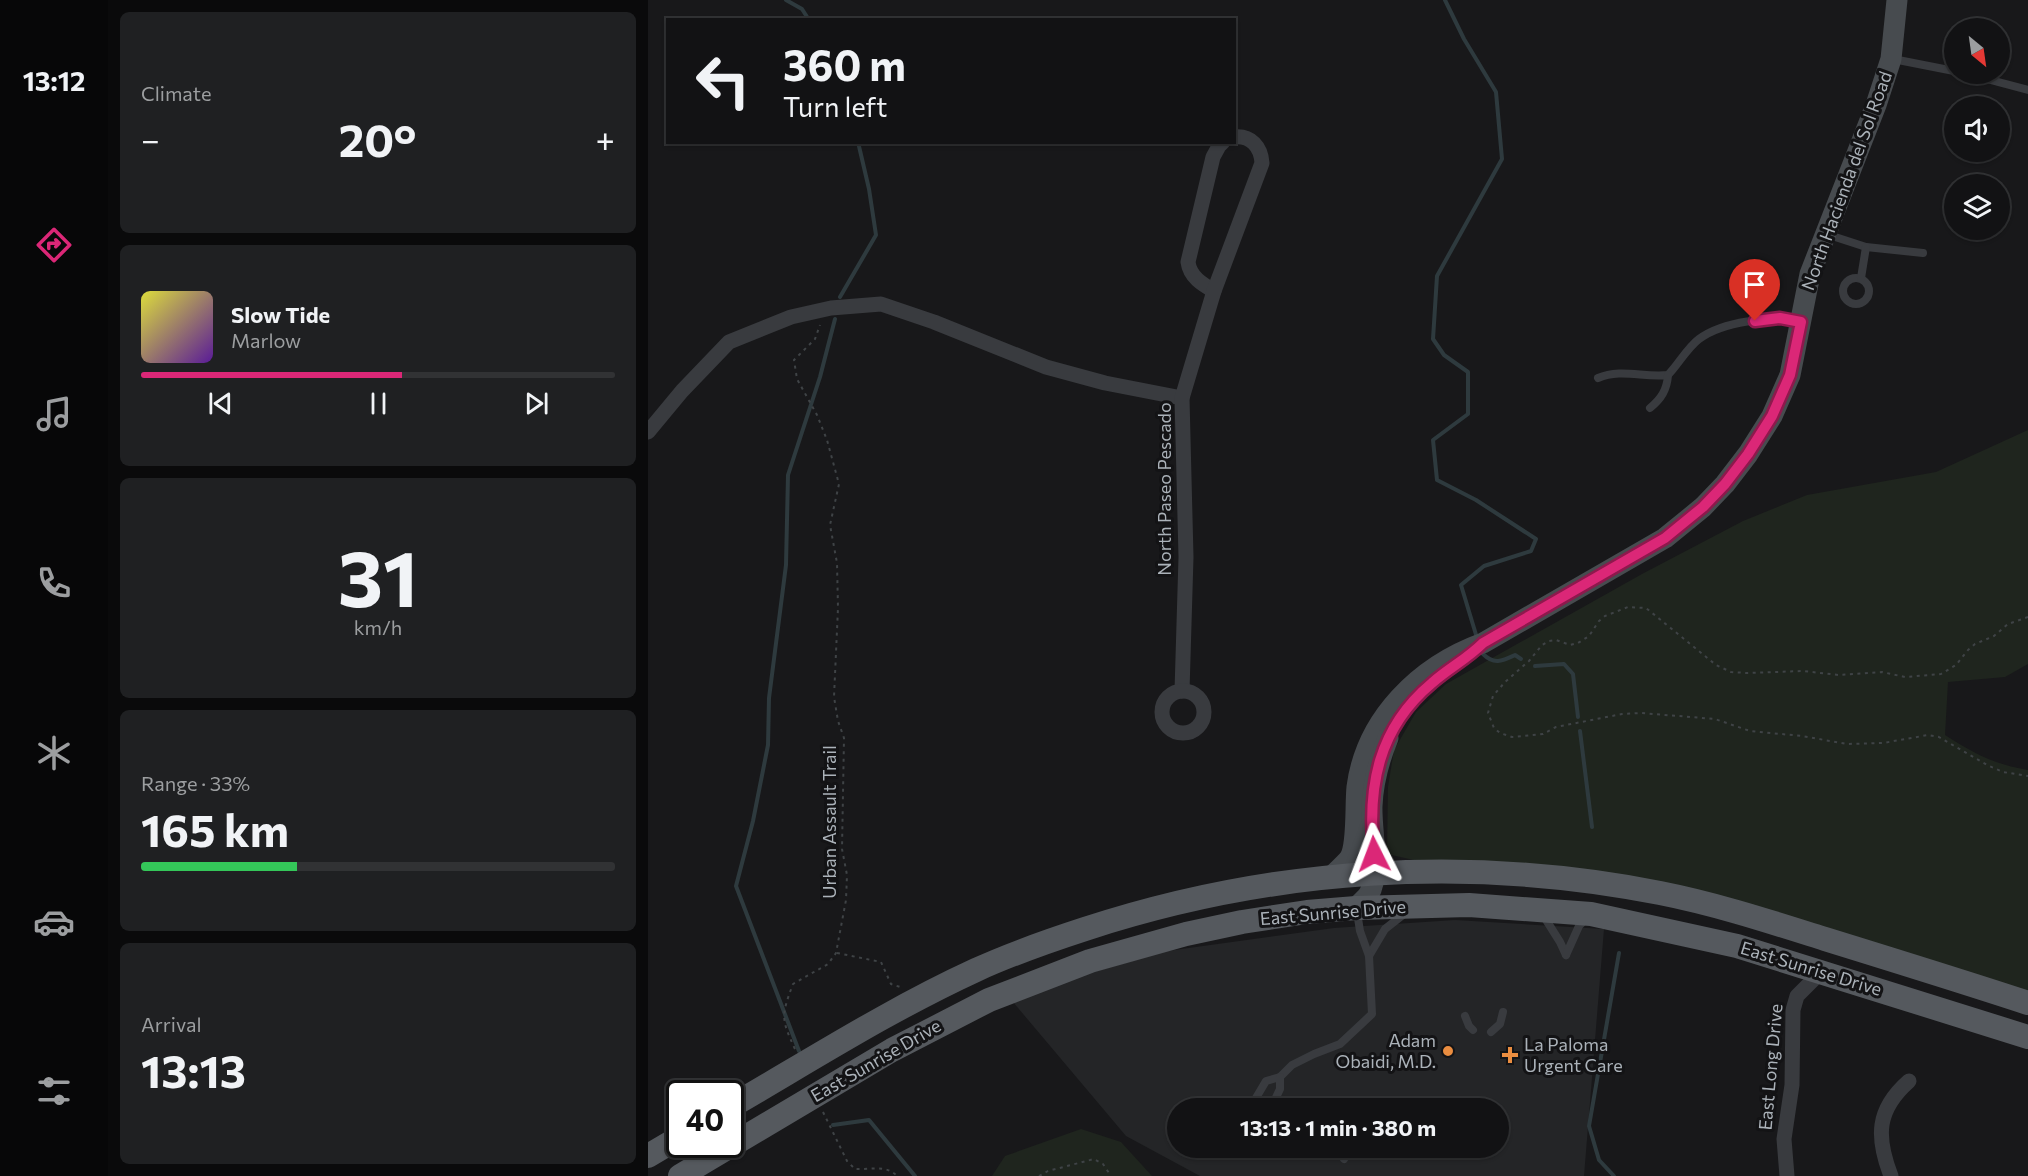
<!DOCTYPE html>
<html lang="en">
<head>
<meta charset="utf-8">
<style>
	body { margin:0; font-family:Commissioner,sans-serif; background:#1f2022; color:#f1f3f6; height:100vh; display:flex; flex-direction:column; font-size:22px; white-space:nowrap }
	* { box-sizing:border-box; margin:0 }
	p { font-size:20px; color:#9c9ea0 }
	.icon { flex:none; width:33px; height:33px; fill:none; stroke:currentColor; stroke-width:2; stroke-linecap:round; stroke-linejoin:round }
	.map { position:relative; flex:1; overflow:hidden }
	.sheet { display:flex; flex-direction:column; gap:12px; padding:12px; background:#0a0a0b; width:540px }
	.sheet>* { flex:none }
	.hud { position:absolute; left:18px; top:18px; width:570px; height:126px; border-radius:0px; box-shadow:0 2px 4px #0004,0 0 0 2px #313234; background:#121214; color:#f1f3f6; overflow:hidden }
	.needle { width:39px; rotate:151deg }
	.controls { position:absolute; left:1296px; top:18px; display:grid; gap:12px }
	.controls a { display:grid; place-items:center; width:66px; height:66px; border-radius:50%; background:#121214; box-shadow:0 2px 4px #0004,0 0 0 2px #313234; font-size:30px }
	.speed { position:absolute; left:18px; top:1080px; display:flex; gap:12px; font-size:30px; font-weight:700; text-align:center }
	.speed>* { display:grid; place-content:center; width:78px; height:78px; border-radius:50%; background:#121214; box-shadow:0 2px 4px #0004,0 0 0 2px #313234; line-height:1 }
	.speed .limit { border:3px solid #111; border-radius:9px; background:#fff; color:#111 }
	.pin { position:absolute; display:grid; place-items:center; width:51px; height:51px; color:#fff; margin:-62px -26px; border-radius:50% 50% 50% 0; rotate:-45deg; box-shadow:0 0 6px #0007 }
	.pin .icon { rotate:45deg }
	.me { position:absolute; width:66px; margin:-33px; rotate:357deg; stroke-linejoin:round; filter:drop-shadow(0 0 4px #0008) }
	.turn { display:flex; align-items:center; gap:21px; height:126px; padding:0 18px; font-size:27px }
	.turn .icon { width:78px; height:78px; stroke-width:2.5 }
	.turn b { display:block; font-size:42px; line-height:51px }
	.big { font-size:45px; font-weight:700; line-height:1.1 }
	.sheet .tile { flex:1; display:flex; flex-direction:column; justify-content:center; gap:9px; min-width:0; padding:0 21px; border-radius:9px; background:#1f2022 }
	.sheet .dial { align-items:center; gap:0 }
	.dial b { font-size:78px; line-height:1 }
	.song { display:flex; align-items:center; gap:18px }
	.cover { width:72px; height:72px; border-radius:9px; background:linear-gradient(135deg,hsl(60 70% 55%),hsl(270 70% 35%)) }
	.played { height:6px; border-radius:3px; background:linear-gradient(90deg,#db2777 55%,#313234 55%) }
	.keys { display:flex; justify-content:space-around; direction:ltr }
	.heat { display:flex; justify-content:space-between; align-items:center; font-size:33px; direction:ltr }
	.charge { height:9px; border-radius:4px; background:linear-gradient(90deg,#34c759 33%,#313234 0) }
	.trip { position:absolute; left:519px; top:1098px; width:342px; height:60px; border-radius:30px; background:#121214; box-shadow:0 2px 4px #0004,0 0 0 2px #313234; font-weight:700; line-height:60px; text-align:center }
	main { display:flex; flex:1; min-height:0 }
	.tabs { display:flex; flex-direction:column; width:108px; justify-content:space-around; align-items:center; background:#070708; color:#9c9ea0 }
	.tabs .icon { width:42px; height:42px }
	.tabs .active { color:#db2777 }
	.tabs b { font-size:27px; color:#f1f3f6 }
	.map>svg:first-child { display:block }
</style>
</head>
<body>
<main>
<nav class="tabs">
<b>13:12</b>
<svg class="icon active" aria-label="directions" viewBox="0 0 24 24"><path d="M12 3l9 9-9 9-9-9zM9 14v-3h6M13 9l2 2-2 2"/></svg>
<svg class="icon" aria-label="music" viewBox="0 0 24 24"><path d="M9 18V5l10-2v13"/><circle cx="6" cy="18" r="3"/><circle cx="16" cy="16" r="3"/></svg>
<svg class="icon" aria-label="phone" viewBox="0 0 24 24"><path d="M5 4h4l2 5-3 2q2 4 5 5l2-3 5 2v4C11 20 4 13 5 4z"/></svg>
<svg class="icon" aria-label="climate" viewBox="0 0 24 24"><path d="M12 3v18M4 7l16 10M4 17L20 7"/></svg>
<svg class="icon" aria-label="car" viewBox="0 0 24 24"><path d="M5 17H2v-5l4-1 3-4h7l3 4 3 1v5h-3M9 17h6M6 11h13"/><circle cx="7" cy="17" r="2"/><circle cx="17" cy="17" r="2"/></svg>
<svg class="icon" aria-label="filters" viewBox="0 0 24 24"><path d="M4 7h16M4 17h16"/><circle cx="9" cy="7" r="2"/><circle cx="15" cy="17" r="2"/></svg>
</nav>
<section class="sheet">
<div class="tile"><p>Climate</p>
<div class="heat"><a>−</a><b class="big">20°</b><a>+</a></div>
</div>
<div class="tile">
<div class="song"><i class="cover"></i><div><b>Slow Tide</b><p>Marlow</p></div></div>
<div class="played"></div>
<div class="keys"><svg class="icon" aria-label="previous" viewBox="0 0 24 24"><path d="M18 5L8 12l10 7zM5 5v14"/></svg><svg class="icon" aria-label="pause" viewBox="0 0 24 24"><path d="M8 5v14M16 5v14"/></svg><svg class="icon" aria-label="next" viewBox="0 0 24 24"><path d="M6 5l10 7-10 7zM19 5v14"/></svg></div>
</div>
<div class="tile dial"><b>31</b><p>km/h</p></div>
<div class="tile"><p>Range · 33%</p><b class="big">165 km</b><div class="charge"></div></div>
<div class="tile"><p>Arrival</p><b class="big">13:13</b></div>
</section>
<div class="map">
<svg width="1380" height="1176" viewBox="0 0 1380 1176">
	<rect width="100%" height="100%" fill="#18181a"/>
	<path fill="#242527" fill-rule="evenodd" d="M807,920l149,9 -20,247h-384l-74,-40 -113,-134 77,-29 77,-22 167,-23zM530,1108h320v40h-320z"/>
	<g fill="#1f251e">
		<path d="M1380,430v234l-23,13 -57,5 -3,53c30,19 48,29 83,35v233l-283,-89 -282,-43 -76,-17 1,-67 6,-37 22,-38 30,-28 196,-110 101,-53 64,-26 129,-23z"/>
		<path d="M433,1129l40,13 31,34h-160l13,-20z"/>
	</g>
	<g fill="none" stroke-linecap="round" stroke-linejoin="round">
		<g stroke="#2e3a3e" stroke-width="4">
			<path d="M138,0l16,9 7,11"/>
			<path d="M797,0l19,39 32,53 6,67 -65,117 -4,63 11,16 24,17v42l-35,26 4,40 39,20 60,39 -5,12 -47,15 -23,19 16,53"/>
			<path d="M192,297l36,-62 -7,-46 -11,-47"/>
			<path d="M835,654c11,11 19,7 32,1l6,4"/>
			<path d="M887,666l29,-2 9,10 5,43"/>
			<path d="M932,731l12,96"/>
			<path d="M151,1051l-63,-165 17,-65 15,-76 1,-47 17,-133 2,-90 32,-98 15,-58"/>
			<path d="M185,1125l36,-5 46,56"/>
			<path d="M966,1176l-15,-16 -10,-34 30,-173"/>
		</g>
		<g stroke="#3f4346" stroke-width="2" stroke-dasharray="3 4.5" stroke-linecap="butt">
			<path d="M1380,617l-20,7 -14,12 -19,8 -7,6 -12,15 -15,9 -36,3 -23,-5 -43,3 -36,-4 -56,2 -16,-1 -15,-7 -70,-57 -18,-1 -23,9 -6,5 -10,15 -11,7 -8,2 -14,-5 -7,1 -7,4 -13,16 -24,21 -12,14 -5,17 6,15 6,5 12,4 31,-3 13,-7 66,-13 19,-1 74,6 35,12 52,5 45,8 36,-1 45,-8 11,2 48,28 16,7 25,4"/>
			<path d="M189,953l44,9 10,22 9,3"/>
			<path d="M147,1049c-14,-30 -14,-33 -2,-65l35,-20 8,-11 10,-53 1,-25 -5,-26 2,-111 -6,-17 -4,-24 4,-89 -1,-45 -7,-38 9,-41 -12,-44 -10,-25 -20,-36 -3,-19 21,-21 5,-14"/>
			<path d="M175,1112l24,49 8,8c14,1 31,-5 42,7"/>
			<path d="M391,1176l9,-5 46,-12 9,5 8,12"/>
		</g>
		<g stroke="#393b3f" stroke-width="8">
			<path d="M1245,59l61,12"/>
			<path d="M1320,74l60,16"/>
			<path d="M1178,234l40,13 57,6"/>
			<circle cx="1208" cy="291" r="13"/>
			<path d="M1213,278l5,-31"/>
			<path d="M950,378c23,-10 46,0 70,-3 10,-10 19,-27 31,-36 25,-18 70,-23 100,-17"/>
			<path d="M1002,408c11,-9 17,-18 18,-33"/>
			<path d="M895,915l17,27 6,13"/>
			<path d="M918,955l13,-29 8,-8"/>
			<path d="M721,956l16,-27 19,-15"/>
			<path d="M817,1016l4,10 4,4"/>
			<path d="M843,1032l9,-8 3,-12"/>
			<path d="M602,1108l16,-27 14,-4 12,-12 22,-11 26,-10 32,-30 -3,-58 -9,-25 -3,-19"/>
			<path d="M623,1108l9,-19v-12"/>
			<path d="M696,1159l6,-11"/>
		</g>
		<g stroke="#393b3f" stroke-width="15">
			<path d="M566,291c-12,-7 -24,-14 -26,-29l25,-105 6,-11 4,-4"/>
			<path d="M0,432l34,-41 47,-49 62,-25 40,-9 50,-4 53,18 112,45 59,16 77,15"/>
			<path d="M534,691l4,-134 -4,-159 32,-107 48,-128c-1,-16 -11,-28 -28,-26"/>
			<circle cx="535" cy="712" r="21"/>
			<path d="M1139,1176l-3,-37 8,-54 1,-75 4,-14 25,-25"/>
			<path d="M1243,1176c-15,-39 -15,-66 18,-95"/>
		</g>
		<g stroke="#474b4f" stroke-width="21">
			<path d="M685,875c5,-5 11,-10 16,-16 9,-12 6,-54 8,-72 9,-69 63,-121 126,-144l182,-105 38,-31 22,-23 23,-30 24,-38 18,-41 20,-101 66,-169 15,-46 6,-59"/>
			<path d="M708,908c4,-5 10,-9 13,-14 12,-22 2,-63 3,-88 1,-25 7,-46 16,-68"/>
		</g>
		<g stroke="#55595e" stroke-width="24">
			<path d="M82,1107c81,-47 161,-98 246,-137 35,-16 72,-29 109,-41 187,-61 382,-74 575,-36 56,11 111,29 165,46 68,21 136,42 203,64"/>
			<path d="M0,1156l32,-19"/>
			<path d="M32,1176l212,-126 97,-50 101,-39 96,-27 56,-12 65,-10 49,-4 113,-3 122,9 146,32 291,91"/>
		</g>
	</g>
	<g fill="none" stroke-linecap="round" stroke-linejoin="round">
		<defs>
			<path id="route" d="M726,854c-7,-67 4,-126 58,-171 17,-15 35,-24 51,-40l182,-105 38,-31 22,-23 23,-30 24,-38 18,-41 11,-53 -21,-4 -25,3"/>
		</defs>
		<use href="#route" stroke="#8e194d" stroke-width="15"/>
		<use href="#route" stroke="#db2777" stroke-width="10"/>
	</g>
	<g fill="#ea8d40" stroke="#131315" stroke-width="2">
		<circle cx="800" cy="1051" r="6"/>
		<path d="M859 1046h6v6h6v6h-6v6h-6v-6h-6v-6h6z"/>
	</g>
	<g text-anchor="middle" stroke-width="6" stroke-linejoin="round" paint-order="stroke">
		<g font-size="18" fill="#abb2b9" stroke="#131315">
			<text transform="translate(1199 181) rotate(-70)" y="6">North Hacienda del Sol Road</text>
			<text transform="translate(517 489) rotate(-90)" y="6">North Paseo Pescado</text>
			<text transform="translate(182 822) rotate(-90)" y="6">Urban Assault Trail</text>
			<text transform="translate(685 913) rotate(-5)" y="6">East Sunrise Drive</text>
			<text transform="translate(1163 969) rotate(17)" y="6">East Sunrise Drive</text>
			<text transform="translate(228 1061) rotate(-30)" y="6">East Sunrise Drive</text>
			<text transform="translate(1123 1067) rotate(-85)" y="6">East Long Drive</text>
		</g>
		<g font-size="18" fill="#abb2b9" stroke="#131315" text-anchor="end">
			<text x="788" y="1047">Adam<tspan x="788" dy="21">Obaidi, M.D.</tspan></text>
			<text x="876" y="1051" text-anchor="start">La Paloma<tspan x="876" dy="21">Urgent Care</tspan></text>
		</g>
	</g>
</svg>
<div class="controls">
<a><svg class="needle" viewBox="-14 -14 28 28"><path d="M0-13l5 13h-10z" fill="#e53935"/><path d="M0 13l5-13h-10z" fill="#9c9ea0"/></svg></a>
<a><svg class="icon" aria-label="sound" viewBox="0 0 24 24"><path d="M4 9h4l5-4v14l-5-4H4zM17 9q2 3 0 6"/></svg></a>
<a><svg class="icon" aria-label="layers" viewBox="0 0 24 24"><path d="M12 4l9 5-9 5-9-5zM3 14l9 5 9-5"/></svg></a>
</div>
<div class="speed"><div class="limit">40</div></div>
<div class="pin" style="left:1107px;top:321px;background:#d93025"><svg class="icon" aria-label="arrive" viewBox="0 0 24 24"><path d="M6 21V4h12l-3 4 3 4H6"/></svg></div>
<svg class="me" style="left:726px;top:854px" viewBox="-20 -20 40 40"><path d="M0-17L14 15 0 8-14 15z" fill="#db2777" stroke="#fff" stroke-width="4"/></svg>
<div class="trip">13:13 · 1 min · 380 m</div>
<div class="hud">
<div class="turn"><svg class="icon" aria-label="left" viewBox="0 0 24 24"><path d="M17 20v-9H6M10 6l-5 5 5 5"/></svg><div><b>360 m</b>Turn left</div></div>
</div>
</div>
</main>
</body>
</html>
